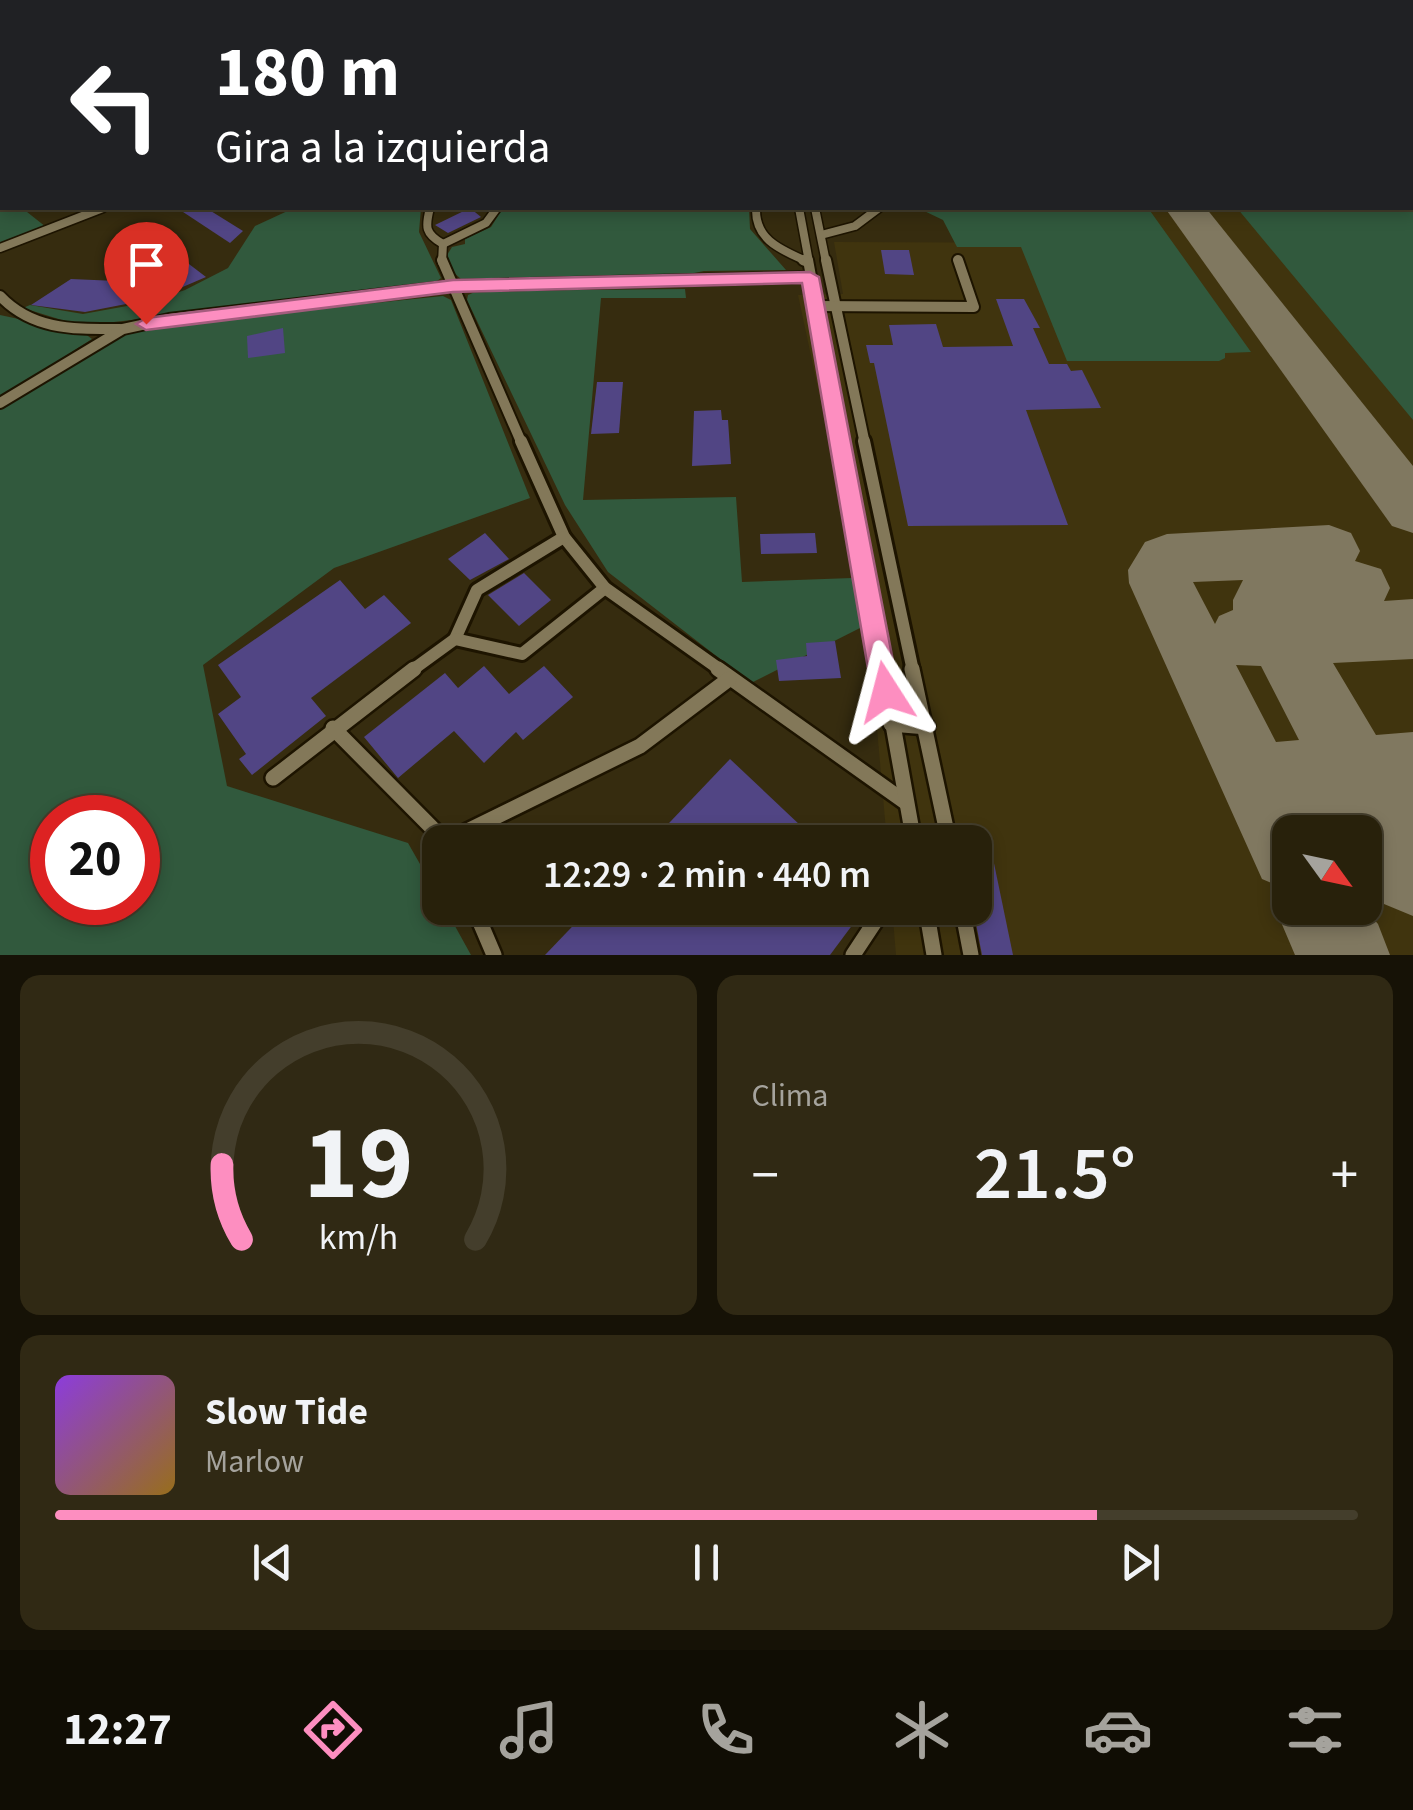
<!DOCTYPE html>
<html lang="es">
<head>
<meta charset="utf-8">
<style>
	body { margin:0; font-family:"Source Sans 3",sans-serif; background:#302914; color:#f1f3f6; height:100vh; display:flex; flex-direction:column; font-size:38px; white-space:nowrap }
	* { box-sizing:border-box; margin:0 }
	p { font-size:32px; color:#a5a39d }
	.icon { flex:none; width:55px; height:55px; fill:none; stroke:currentColor; stroke-width:2; stroke-linecap:round; stroke-linejoin:round }
	.map { position:relative; height:955px; overflow:hidden }
	.side { display:flex; flex-direction:column; gap:20px; padding:20px; background:#161206; flex:1 }
	.side>* { flex:none }
	.hud { position:absolute; left:0px; top:0px; width:1415px; height:210px; box-shadow:0 5px 15px #0003,0 0 0 2px #443e2c; background:#202124; color:#fff; overflow:hidden }
	.needle { width:65px; rotate:123deg }
	.tools { position:absolute; left:1272px; top:815px; display:grid; gap:20px }
	.tools a { display:grid; place-items:center; width:110px; height:110px; border-radius:20px; background:#28210b; box-shadow:0 5px 15px #0003,0 0 0 2px #443e2c; font-size:50px }
	.speed { position:absolute; left:30px; top:795px; display:flex; gap:20px; font-size:50px; font-weight:700; text-align:center }
	.speed>* { display:grid; place-content:center; width:130px; height:130px; border-radius:50%; background:#28210b; box-shadow:0 5px 15px #0003,0 0 0 2px #443e2c; line-height:1 }
	.speed .limit { border:15px solid #d22; background:#fff; color:#111 }
	.pin { position:absolute; display:grid; place-items:center; width:85px; height:85px; color:#fff; margin:-102px -42px; border-radius:50% 50% 50% 0; rotate:-45deg; box-shadow:0 0 10px #0007 }
	.pin .icon { rotate:45deg }
	.me { position:absolute; width:110px; margin:-55px; rotate:351deg; stroke-linejoin:round; filter:drop-shadow(0 0 8px #0008) }
	.turn { display:flex; align-items:center; gap:35px; height:210px; padding:0 50px; font-size:45px }
	.turn .icon { width:130px; height:130px; stroke-width:2.5 }
	.turn b { display:block; font-size:70px; line-height:85px }
	.big { font-size:75px; font-weight:600; line-height:1.1 }
	.side .tile { flex:1; display:flex; flex-direction:column; justify-content:center; gap:15px; min-width:0; padding:0 35px; border-radius:20px; background:#302914 }
	.side .dial { align-items:center; gap:0 }
	.dial svg { height:260px; overflow:visible; fill:none; stroke:#443e2c; stroke-width:7; stroke-linecap:round; text-anchor:middle }
	.dial text { fill:#f1f3f6; stroke:none }
	.song { display:flex; align-items:center; gap:30px }
	.cover { width:120px; height:120px; border-radius:15px; background:linear-gradient(135deg,hsl(270 70% 55%),hsl(40 70% 35%)) }
	.played { height:10px; border-radius:5px; background:linear-gradient(90deg,#fd8ec0 80%,#443e2c 80%) }
	.keys { display:flex; justify-content:space-around; direction:ltr }
	.heat { display:flex; justify-content:space-between; align-items:center; font-size:55px; direction:ltr }
	.side .tiles { flex:1; display:grid; gap:20px; grid-template-columns:1fr 1fr }
	.tile:last-child { grid-column:span 2 }
	.trip { position:absolute; left:422px; top:825px; width:570px; height:100px; border-radius:20px; background:#28210b; box-shadow:0 5px 15px #0003,0 0 0 2px #443e2c; font-weight:600; line-height:100px; text-align:center }
	.menu { display:flex; height:160px; justify-content:space-around; align-items:center; background:#100d04; color:#a5a39d }
	.menu .icon { width:70px; height:70px }
	.menu .active { color:#fd8ec0 }
	.menu b { font-size:45px; color:#f1f3f6 }
	.map>svg:first-child { display:block }
</style>
</head>
<body>
<div class="map">
<svg width="1413" height="955" viewBox="0 0 1413 955">
	<rect width="100%" height="100%" fill="#362c0f"/>
	<path fill="#40340e" fill-rule="evenodd" d="M943,0h470v955h-517l-4,-47h83v-66h-88l-11,-125 -35,-221 -43,-201 45,-1 -9,-52 241,1 -18,-35h355v-206zM1290,832h75v76h-75z"/>
	<g fill="#31593d" fill-rule="evenodd">
		<path d="M1413,149v271l-176,-212h175z"/>
		<path d="M0,166l2,42h20l24,19 -46,19z"/>
		<path d="M294,208h127l-2,24 22,46 -9,7 -32,5 -304,34 -31,-3 -42,-13 7,-3 53,9 66,-12 36,-12 43,-22 27,-42z"/>
		<path d="M503,208h246l1,21 36,41 -82,1 -29,6 -213,3 -10,-9 -5,-16 5,-8 13,-3v-5l26,-12z"/>
		<path d="M918,208h230l103,144 -26,1v5l-6,3h-152l-46,-114h-64l-14,-27z"/>
		<path d="M685,289l1,9h-85l-18,202 153,-3 6,85 110,-4 10,49 -111,56 -143,-111 -43,-67 -98,-205 1,-5 9,-4z"/>
		<path d="M443,296l8,4 79,198 -196,70 -131,97 24,121 181,57 32,56v9h5l26,47h-471v-549l116,-68 38,-12zM52,818h86v84h-86z"/>
		<path d="M0,315l84,18 8,6 -92,59z"/>
	</g>
	<g fill="none" stroke-linecap="round" stroke-linejoin="round">
		<g fill="#807860" fill-rule="evenodd">
			<path d="M1015,0h28l1,2h-28z"/>
			<path d="M1086,0h36l1,2h-35z"/>
			<rect x="1412" y="98" width="1" height="20"/>
			<path d="M1165,208h41l207,258v67l-21,-7z"/>
			<path d="M1329,525l22,8 9,18 -5,10 26,8 9,19 -6,13 29,-2v60l-80,4 43,72 37,-3v184l-29,-12 -19,-37v-35h-18l-10,-19 -23,2 9,17h-33v76h74l14,16 12,31h-95l-20,-47 8,-20 -21,-9 -133,-296 -1,-13 17,-28 22,-8zM1243,580l-10,20v10l-14,6 -4,8 -22,-42zM1236,665l25,1 38,74 -23,2z"/>
		</g>
		<g fill="#807860" fill-rule="evenodd">
			<path d="M1240,0h73l1,2h-72z"/>
			<rect x="1412" y="80" width="1" height="52"/>
		</g>
	</g>
	<g fill="#514584">
		<path d="M177,208h29l37,23 -13,12z"/>
		<path d="M470,208l11,9 -33,16 -13,-8z"/>
		<path d="M881,250h28l5,25 -29,-1z"/>
		<path d="M185,261l21,16 -49,21 -72,14 -54,-7 40,-26 46,2z"/>
		<path d="M996,299h28l16,29h-7l16,36h18l4,7 11,-1 19,38 -75,2 42,115 -160,1 -34,-163h-4l-4,-18h27l-4,-20 47,-1 7,23 70,-1z"/>
		<path d="M283,328l2,25 -37,5 -1,-22z"/>
		<path d="M597,382h26l-4,51 -28,1z"/>
		<path d="M721,410l1,10h6l3,44 -39,2 2,-55z"/>
		<path d="M485,533l24,26 -39,21 -22,-21z"/>
		<path d="M815,533l2,20 -56,1 -1,-20z"/>
		<path d="M524,573l27,27 -32,26 -31,-31z"/>
		<path d="M340,580l25,29 19,-14 27,28 -100,75 15,18 -74,59 -13,-16 7,-5 -28,-40 23,-17 -23,-32z"/>
		<path d="M835,641l6,37 -62,3 -3,-21 31,-4 -1,-13z"/>
		<path d="M484,666l25,28 35,-28 29,31 -50,43 -7,-8 -32,31 -30,-32 -56,47 -34,-41 81,-64 13,15z"/>
		<path d="M730,759l88,83h-167z"/>
		<path d="M975,844h15l23,111h-31l-9,-47z"/>
		<path d="M590,908h275l-35,47h-285z"/>
	</g>
	<g fill="none" stroke-linecap="round" stroke-linejoin="round">
		<defs>
			<g id="service-far4">
				<path d="M514,0l6,2"/>
				<path d="M650,0l7,2"/>
				<path d="M667,0l7,2"/>
			</g>
			<g id="service-far3">
				<path d="M430,208c-5,19 -5,26 13,36l-1,18"/>
				<path d="M756,208c-1,33 26,42 52,54"/>
				<path d="M799,208l10,54"/>
				<path d="M815,208l11,54"/>
				<path d="M821,235l34,-9 24,-18"/>
				<path d="M443,244l43,-21 11,-15"/>
				<path d="M0,248l103,-40"/>
			</g>
			<g id="service-far2">
				<path d="M442,260l80,184"/>
				<path d="M803,260l5,2"/>
				<path d="M808,260l34,184"/>
				<path d="M826,260l39,184"/>
				<path d="M0,296c33,35 75,33 120,33"/>
				<path d="M815,306l159,1 -16,-47"/>
				<path d="M0,403l123,-74 46,-10 284,-33 357,-9"/>
			</g>
			<g id="service-far1">
				<path d="M521,441l43,96 41,51 117,83"/>
				<path d="M841,441l42,230"/>
				<path d="M864,441l49,230"/>
				<path d="M455,639l22,-49 87,-53"/>
				<path d="M411,671l44,-32 67,15 83,-66"/>
			</g>
			<g id="service">
				<path d="M718,669l187,133"/>
				<path d="M883,669l31,173"/>
				<path d="M912,669l37,173"/>
				<path d="M891,724l36,3"/>
				<path d="M333,728l113,114"/>
				<path d="M273,778l141,-109"/>
				<path d="M445,842l195,-96 89,-67"/>
				<path d="M474,908l20,47"/>
				<path d="M926,908l8,47"/>
				<path d="M962,908l9,47"/>
				<path d="M853,955l31,-47"/>
			</g>
		</defs>
		<use href="#service-far4" stroke="#1d1400" stroke-width="9"/>
		<use href="#service-far3" stroke="#1d1400" stroke-width="11"/>
		<use href="#service-far2" stroke="#1d1400" stroke-width="14"/>
		<use href="#service-far1" stroke="#1d1400" stroke-width="18"/>
		<use href="#service" stroke="#1d1400" stroke-width="20"/>
		<use href="#service-far4" stroke="#837859" stroke-width="6"/>
		<use href="#service-far3" stroke="#837859" stroke-width="8"/>
		<use href="#service-far2" stroke="#837859" stroke-width="10"/>
		<use href="#service-far1" stroke="#837859" stroke-width="12"/>
		<use href="#service" stroke="#837859" stroke-width="15"/>
	</g>
	<path fill="#fd8ec0" stroke="#a45c7d" stroke-width="2.5" d="M810,272l9,5 80,415 -4,9 -9,4 -10,-4 -4,-9 -70,-409 -349,9 -307,38 -10,-6 10,-6 307,-38z"/>
</svg>
<div class="tools">
<a><svg class="needle" viewBox="-14 -14 28 28"><path d="M0-13l5 13h-10z" fill="#e53935"/><path d="M0 13l5-13h-10z" fill="#a5a39d"/></svg></a>
</div>
<div class="speed"><div class="limit">20</div></div>
<div class="pin" style="left:146px;top:324px;background:#d93025"><svg class="icon" aria-label="arrive" viewBox="0 0 24 24"><path d="M6 21V4h12l-3 4 3 4H6"/></svg></div>
<svg class="me" style="left:886px;top:692px" viewBox="-20 -20 40 40"><path d="M0-17L14 15 0 8-14 15z" fill="#fd8ec0" stroke="#fff" stroke-width="4"/></svg>
<div class="trip">12:29 · 2 min · 440 m</div>
<div class="hud">
<div class="turn"><svg class="icon" aria-label="left" viewBox="0 0 24 24"><path d="M17 20v-9H6M10 6l-5 5 5 5"/></svg><div><b>180 m</b>Gira a la izquierda</div></div>
</div>
</div>
<section class="side">
<div class="tiles">
<div class="tile dial"><svg viewBox="0 0 100 80">
<path d="M14 69A42 42 0 1 1 86 69"/>
<path d="M14 69A42 42 0 0 1 8 46" stroke="#fd8ec0"/>
<text x="50" y="56" font-size="32" font-weight="700">19</text>
<text x="50" y="72" font-size="11">km/h</text>
</svg></div>
<div class="tile"><p>Clima</p>
<div class="heat"><a>−</a><b class="big">21.5°</b><a>+</a></div>
</div>
<div class="tile">
<div class="song"><i class="cover"></i><div><b>Slow Tide</b><p>Marlow</p></div></div>
<div class="played"></div>
<div class="keys"><svg class="icon" aria-label="previous" viewBox="0 0 24 24"><path d="M18 5L8 12l10 7zM5 5v14"/></svg><svg class="icon" aria-label="pause" viewBox="0 0 24 24"><path d="M8 5v14M16 5v14"/></svg><svg class="icon" aria-label="next" viewBox="0 0 24 24"><path d="M6 5l10 7-10 7zM19 5v14"/></svg></div>
</div>
</div>
</section>
<nav class="menu">
<b>12:27</b>
<svg class="icon active" aria-label="directions" viewBox="0 0 24 24"><path d="M12 3l9 9-9 9-9-9zM9 14v-3h6M13 9l2 2-2 2"/></svg>
<svg class="icon" aria-label="music" viewBox="0 0 24 24"><path d="M9 18V5l10-2v13"/><circle cx="6" cy="18" r="3"/><circle cx="16" cy="16" r="3"/></svg>
<svg class="icon" aria-label="phone" viewBox="0 0 24 24"><path d="M5 4h4l2 5-3 2q2 4 5 5l2-3 5 2v4C11 20 4 13 5 4z"/></svg>
<svg class="icon" aria-label="climate" viewBox="0 0 24 24"><path d="M12 3v18M4 7l16 10M4 17L20 7"/></svg>
<svg class="icon" aria-label="car" viewBox="0 0 24 24"><path d="M5 17H2v-5l4-1 3-4h7l3 4 3 1v5h-3M9 17h6M6 11h13"/><circle cx="7" cy="17" r="2"/><circle cx="17" cy="17" r="2"/></svg>
<svg class="icon" aria-label="filters" viewBox="0 0 24 24"><path d="M4 7h16M4 17h16"/><circle cx="9" cy="7" r="2"/><circle cx="15" cy="17" r="2"/></svg>
</nav>
</body>
</html>
